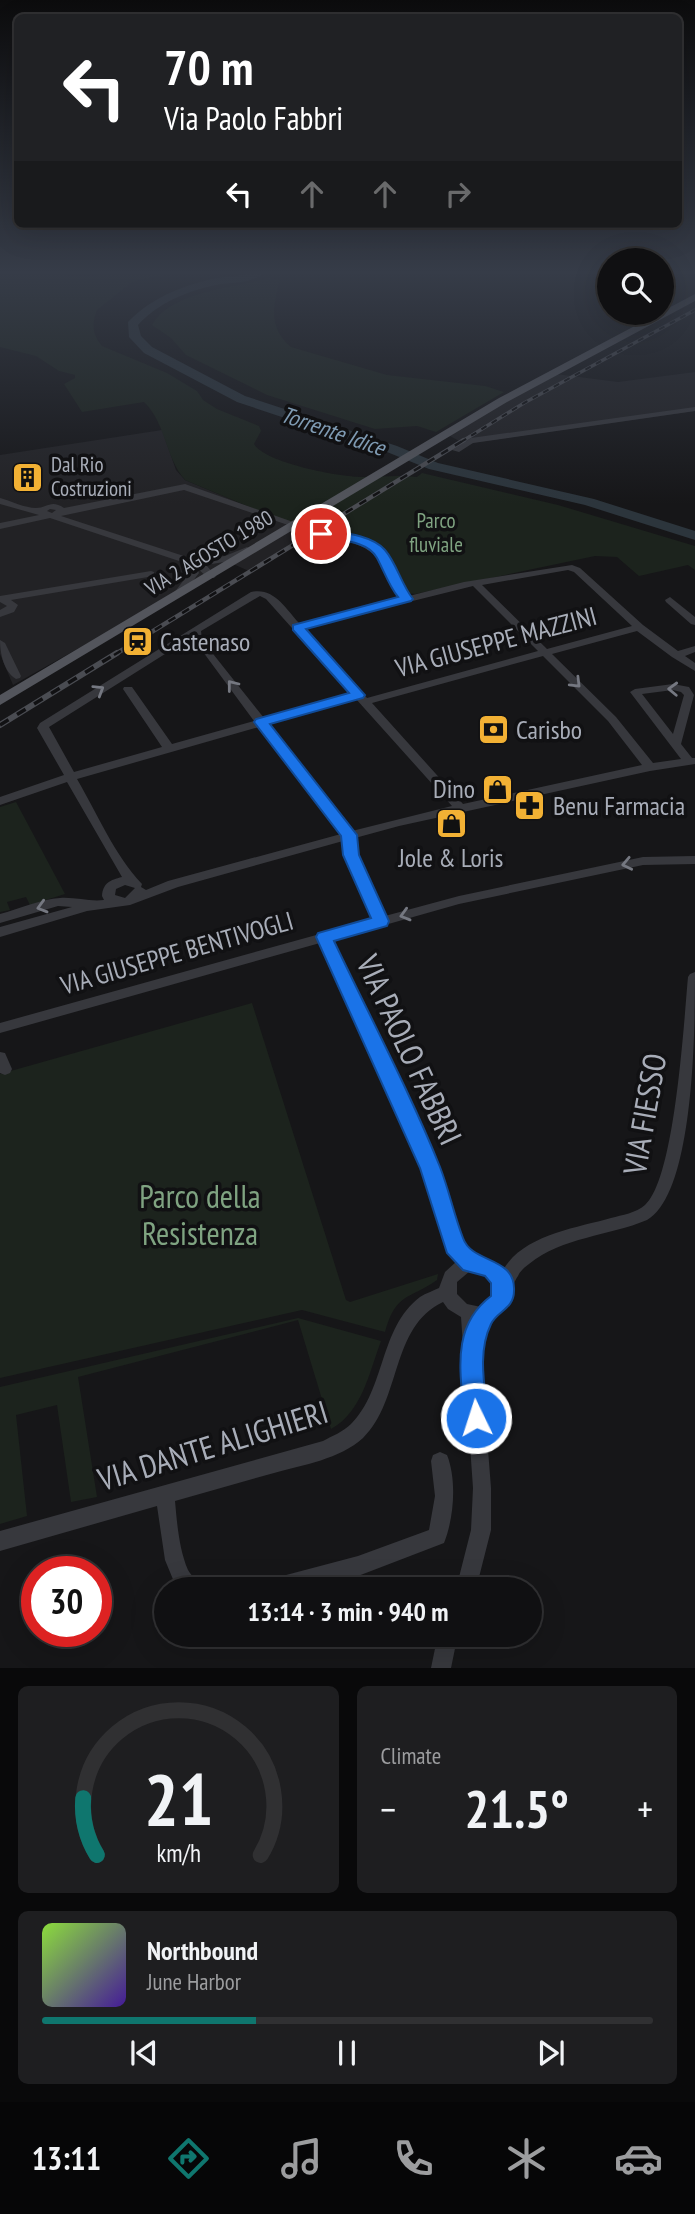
<!DOCTYPE html>
<html lang="en">
<head>
<meta charset="utf-8">
<style>
	body { margin:0; font-family:"PT Sans Narrow",sans-serif; background:#1e1e20; color:#f1f3f6; height:100vh; display:flex; flex-direction:column; font-size:26px; white-space:nowrap }
	* { box-sizing:border-box; margin:0 }
	p { font-size:23px; color:#9c9d9f }
	.icon { flex:none; width:38px; height:38px; fill:none; stroke:currentColor; stroke-width:2; stroke-linecap:round; stroke-linejoin:round }
	.map { position:relative; height:1668px; overflow:hidden }
	.details { display:flex; flex-direction:column; gap:18px; padding:18px; background:#09090a; flex:1 }
	.details>* { flex:none }
	.hud { position:absolute; left:14px; top:14px; width:668px; height:214px; border-radius:10px; box-shadow:0 7px 28px #0002,0 0 0 2px #303032; background:#202124; color:#fff; overflow:hidden }
	.controls { position:absolute; left:597px; top:248px; display:grid; gap:14px }
	.controls a { display:grid; place-items:center; width:77px; height:77px; border-radius:50%; background:#101012; box-shadow:0 7px 28px #0002,0 0 0 2px #303032; font-size:35px }
	.speed { position:absolute; left:21px; top:1556px; display:flex; gap:14px; font-size:35px; font-weight:700; text-align:center }
	.speed>* { display:grid; place-content:center; width:91px; height:91px; border-radius:50%; background:#101012; box-shadow:0 7px 28px #0002,0 0 0 2px #303032; line-height:1 }
	.speed .limit { border:10px solid #d22; background:#fff; color:#111 }
	.pin { position:absolute; display:grid; place-items:center; width:60px; height:60px; color:#fff; margin:-30px; border:4px solid #fff; border-radius:50%; box-shadow:0 2px 7px #0007 }
	.me { position:absolute; width:77px; margin:-38px; rotate:356deg; stroke-linejoin:round; filter:drop-shadow(0 0 5px #0008) }
	.turn { display:flex; align-items:center; gap:24px; height:147px; padding:0 35px; font-size:32px }
	.turn .icon { width:91px; height:91px; stroke-width:2.5 }
	.turn b { display:block; font-size:49px; line-height:60px }
	.lanes { display:flex; align-items:center; height:66px; padding:0 35px; background:#0003; justify-content:center; gap:35px; direction:ltr }
	.lanes .off { opacity:.35 }
	.big { font-size:52px; font-weight:800; line-height:1.1 }
	.details .widget { flex:1; display:flex; flex-direction:column; justify-content:center; gap:10px; min-width:0; padding:0 24px; border-radius:10px; background:#1e1e20 }
	.details .dial { align-items:center; gap:0 }
	.dial svg { height:182px; overflow:visible; fill:none; stroke:#303032; stroke-width:7; stroke-linecap:round; text-anchor:middle }
	.dial text { fill:#f1f3f6; stroke:none }
	.song { display:flex; align-items:center; gap:21px }
	.cover { width:84px; height:84px; border-radius:10px; background:linear-gradient(135deg,hsl(90 70% 55%),hsl(260 70% 35%)) }
	.played { height:7px; border-radius:4px; background:linear-gradient(90deg,#0f766e 35%,#303032 35%) }
	.keys { display:flex; justify-content:space-around; direction:ltr }
	.heat { display:flex; justify-content:space-between; align-items:center; font-size:38px; direction:ltr }
	.details .tiles { flex:1; display:grid; gap:18px; grid-template-columns:1fr 1fr }
	.widget:last-child { grid-column:span 2 }
	.trip { position:absolute; left:154px; top:1577px; width:388px; height:70px; border-radius:35px; background:#101012; box-shadow:0 7px 28px #0002,0 0 0 2px #303032; font-weight:800; line-height:70px; text-align:center }
	.dock { display:flex; height:112px; justify-content:space-around; align-items:center; background:#060607; color:#9c9d9f }
	.dock .icon { width:49px; height:49px }
	.dock .current { color:#0f766e }
	.dock b { font-size:32px; color:#f1f3f6 }
	.map>svg:first-child { display:block }
</style>
</head>
<body>
<div class="map">
<svg width="695" height="1668" viewBox="0 0 695 1668">
	<rect width="100%" height="100%" fill="#161618"/>
	<g fill="#222225">
		<path d="M695,372v39l-230,33 -17,-9 100,-62 70,9z"/>
		<path d="M162,430l14,40 9,10 103,43 38,2 -75,47 -20,-9 -218,122 -13,-31v-199z"/>
	</g>
	<g fill="#1c231d">
		<path d="M0,270h46l21,6h28l25,-6h91l-49,5 -30,7 -35,28c-6,15 -4,25 5,36l65,27 30,18 6,9 14,9 42,17 2,5 -7,13c11,19 86,33 108,33 18,0 36,-2 55,0l5,-4 136,32 137,41v24l-7,-5 -49,11 -22,-19 -22,-1 -180,38 -7,-1c-7,-8 -11,-19 -17,-29 -15,-29 -32,-25 -61,-31l8,-6 -50,-4 -103,-43c-20,-23 -19,-57 -41,-78l-62,10 -18,-28 11,-6v-3l-16,-4 -23,-15 -36,-9z"/>
		<path d="M269,278l11,2c-7,26 -12,48 11,67l96,28 98,11 19,6 -68,40 -19,-6 -42,3 -108,-34 -81,-40 -15,-17 -19,-13c19,-34 82,-37 117,-47z"/>
		<path d="M16,802l49,92 -35,11 -4,-8 -19,5 3,8 -10,2v-105z"/>
		<path d="M252,1003l94,297 4,2 88,-28 -1,6c-28,20 -41,12 -52,52l-83,-22 -302,68v-304z"/>
		<path d="M298,1318l83,23c-12,32 -19,71 -50,88l-33,-109 -220,57 19,120 -26,5 -14,-97 -41,10 11,101 -27,8v-137z"/>
	</g>
	<g fill="none" stroke-linecap="round" stroke-linejoin="round">
		<path fill="#2c353c" fill-rule="evenodd" d="M255,270h12c-14,15 -33,11 -51,15 -29,6 -58,18 -78,40l3,11 11,11 93,49 152,50 41,17 156,36 101,32v9l-110,-35 -156,-36 -42,-17 -150,-50 -93,-49 -15,-16 -1,-15c24,-25 56,-37 89,-44 14,-2 26,-1 38,-8z"/>
		<g fill="#37383d" fill-rule="evenodd">
			<path d="M687,270h8v4z"/>
			<path d="M695,407v4l-222,32 -14,9 -7,-2 19,-12z"/>
			<path d="M185,484l111,39 -2,2h-6l-104,-35 -123,26 135,44 29,-4 22,-9 5,3 -22,11 -24,4 10,11 -2,2h-6l-12,-11 3,6 -17,22 -3,1 -5,-3 15,-20 -4,-10 -135,-45 -50,11v-6l39,-8 -39,-11v-6c11,3 25,10 36,10 11,0 15,-9 28,0zM50,509l6,1 -4,3 -5,-2z"/>
			<path d="M300,524l13,6 -5,3 -11,-4v-4z"/>
			<path d="M321,531c26,4 54,7 69,31 7,11 11,24 19,34l55,-14 108,-17 8,3 63,57 35,26 17,-5v6l-10,4 10,7v8l-23,-14 -35,-26 -85,23 64,63 37,46 28,-4 -51,-67 5,-3 38,-5 16,3 5,8 -13,49 11,14h3v6l-45,7 -251,55 -44,12 2,17 28,61 74,-20 184,-39 52,-1v8l-52,1 -184,39 -127,36 106,228 24,75 13,15 13,3 15,9c20,-35 73,-42 108,-52 11,-3 25,-5 34,-13 30,-26 39,-185 43,-228l2,-3 5,-2c0,53 0,221 -48,248 -38,16 -85,17 -118,44 -4,3 -9,7 -11,12 -10,14 -13,50 -40,45l13,167v42l-15,59h-20l15,-59 2,-42 -12,-171 -13,-8 -5,-7c-53,25 -41,98 -80,136 -23,21 -60,27 -89,35 -33,9 -66,19 -99,28 2,22 4,48 13,69 4,7 10,11 13,19h-24l-12,-29 -8,-54 -157,45v-20l323,-90c9,-5 20,-9 28,-17 35,-35 28,-96 69,-127 6,-4 13,-6 19,-9l6,-16 12,-11 -10,-14 -25,-79 -102,-225 -320,90v-10l374,-104 -29,-64 -2,-14 -165,46 -48,18 -43,6 -87,26v-10l72,-20 -14,-1 -58,17v-9c19,-5 41,-15 60,-16 16,-1 30,4 44,2l-2,-4c1,-13 8,-16 20,-19l-55,-95 -67,23v-8l64,-22 -27,-47 3,-5 211,-131c23,-5 34,16 48,31l102,-25c-8,-11 -12,-23 -19,-34 -15,-23 -41,-23 -64,-28l-2,-2zM568,570l6,2 58,54 -85,23 -65,-64zM473,586l65,65 -171,47 -63,-70zM260,596l6,3 85,95 -87,24 -62,-78 -1,-9zM192,637l62,84 -82,23 -40,-57h-8l-1,2 39,58 -88,25 -25,-45zM543,656l65,65 34,44 -179,39 -91,-101zM673,690l8,2 3,3 -11,39 -31,-40zM356,699l96,107 -100,25 -84,-107zM259,727l82,107 -173,47 -22,9 -5,-3 1,-3c-27,-28 -45,-71 -65,-105zM125,885l10,3 -10,10 -10,-3 1,-6zM470,1271l16,5 8,8 -1,11 -12,12 -14,-3 -10,-10v-12z"/>
			<path d="M151,571l3,1v4l-143,24 7,5 -4,7 -14,5v-7l7,-4 -7,-4v-6z"/>
			<path d="M670,597l25,20v8l-4,-1 -25,-22 -1,-2z"/>
			<path d="M0,640l5,3 16,33 -1,2 -4,1c-12,-7 -16,-25 -16,-39z"/>
			<path d="M0,1052l5,1 7,16 -2,4 -5,2 -5,-2z"/>
			<path d="M440,1452l7,3c10,25 7,63 -3,88l-86,33 -50,13h-47l3,-7 7,-3 87,-23 71,-26 6,-34 -4,-35 2,-6z"/>
			<path d="M438,1634h20l-7,34h-20z"/>
		</g>
		<path fill="#53555c" fill-rule="evenodd" d="M695,294v7l-188,101 -507,303v-10l499,-297z"/>
		<defs>
			<path id="rail-far2" d="M461,442l63,-39 171,-93"/>
			<path id="rail-far1" d="M114,655l350,-215"/>
			<path id="rail" d="M0,725l117,-72"/>
		</defs>
		<use href="#rail-far2" stroke="#4a4c52" stroke-width="3.5"/>
		<use href="#rail-far1" stroke="#4a4c52" stroke-width="4.5"/>
		<use href="#rail" stroke="#4a4c52" stroke-width="6"/>
		<use href="#rail-far2" stroke="#111113" stroke-width="2" stroke-dasharray="6" stroke-linecap="butt"/>
		<use href="#rail-far1" stroke="#111113" stroke-width="2.5" stroke-dasharray="8" stroke-linecap="butt"/>
		<use href="#rail" stroke="#111113" stroke-width="3.5" stroke-dasharray="10" stroke-linecap="butt"/>
	</g>
	<defs><path id="oneway-chevron" d="M-2-3.5L2.5 0L-2 3.5" fill="none" stroke-width="1.6" stroke-linecap="round" stroke-linejoin="round" transform="scale(1.75)"/></defs>
	<g stroke="#757881">
		<use href="#oneway-chevron" transform="translate(576 683) rotate(45)"/>
		<use href="#oneway-chevron" transform="translate(232 685) rotate(-128)"/>
		<use href="#oneway-chevron" transform="translate(673 689) rotate(-178)"/>
		<use href="#oneway-chevron" transform="translate(99 690) rotate(-32)"/>
		<use href="#oneway-chevron" transform="translate(627 864) rotate(168)"/>
		<use href="#oneway-chevron" transform="translate(42 907) rotate(164)"/>
		<use href="#oneway-chevron" transform="translate(405 915) rotate(164)"/>
	</g>
	<linearGradient id="sky" x2="0" y2="1"><stop stop-color="#0c0c0d"/><stop offset="0.54" stop-color="#363c48"/><stop offset="1" stop-color="#363c48" stop-opacity="0"/></linearGradient>
	<rect width="695" height="504" fill="url(#sky)"/>
	<path fill="#1a73e8" stroke="#114b97" stroke-width="2" d="M321,530c20,3 50,4 64,20 12,14 16,34 28,49l-2,2 -105,28 59,66 -2,3 -93,26 87,111 2,20 30,66 -2,5 -53,15c35,74 76,151 106,226 9,23 14,48 23,71 9,26 53,18 51,53 0,18 -17,20 -23,33 -14,29 -6,63 -3,94l-4,8 -8,3 -8,-3 -4,-8c-3,-45 -14,-91 27,-122v-13l-6,-7 -22,-6 -16,-17 -27,-85 -104,-231 2,-4 53,-15 -28,-63 -2,-19 -87,-114 2,-3 93,-26 -56,-63v-5l105,-28c-9,-11 -14,-26 -21,-39 -10,-19 -41,-17 -60,-22l-2,-2z"/>
	<defs>
		<symbol id="building-square" viewBox="-11 -11 22 22"><rect x="-9" y="-9" width="18" height="18" rx="4" fill="#f2b134" stroke="#111113"/><path d="M-4-6H4V6H1V3H-1V6H-4ZM-2.5-4.3h1.7v1.8h-1.7ZM.8-4.3h1.7v1.8H.8ZM-2.5-1h1.7V.8h-1.7ZM.8-1h1.7V.8H.8Z" fill="#111"/></symbol>
		<symbol id="station-square" viewBox="-11 -11 22 22"><rect x="-9" y="-9" width="18" height="18" rx="4" fill="#f2b134" stroke="#111113"/><path d="M-3-6H3Q5-6 5-4V2Q5 4 3 4L4.5 6H3L1.5 4h-3L-3 6H-4.5L-3 4Q-5 4-5 2V-4Q-5-6-3-6ZM-3.5-4v3h7v-3ZM-3.5 1v1.5H-2V1ZM2 1v1.5H3.5V1Z" fill="#111"/></symbol>
		<symbol id="bank-square" viewBox="-11 -11 22 22"><rect x="-9" y="-9" width="18" height="18" rx="4" fill="#f2b134" stroke="#111113"/><path d="M-6-4H6V4H-6ZM0-2.3a2.3 2.3 0 1 0 0 4.6a2.3 2.3 0 1 0 0-4.6Z" fill="#111"/></symbol>
		<symbol id="shop-square" viewBox="-11 -11 22 22"><rect x="-9" y="-9" width="18" height="18" rx="4" fill="#f2b134" stroke="#111113"/><path d="M-5-2.5h2.3a2.7 3.5 0 0 1 5.4 0H5L5.5 6h-11ZM-1.5-2.5h3a1.5 2.3 0 0 0-3 0Z" fill="#111"/></symbol>
		<symbol id="pharmacy-square" viewBox="-11 -11 22 22"><rect x="-9" y="-9" width="18" height="18" rx="4" fill="#f2b134" stroke="#111113"/><path d="M-2-6h4v4h4v4h-4v4h-4v-4h-4v-4h4Z" fill="#111"/></symbol>
	</defs>
	<g fill-rule="evenodd">
		<use href="#building-square" x="10" y="460" width="35" height="35"/>
		<use href="#station-square" x="120" y="624" width="35" height="35"/>
		<use href="#bank-square" x="476" y="712" width="35" height="35"/>
		<use href="#shop-square" x="480" y="772" width="35" height="35"/>
		<use href="#pharmacy-square" x="512" y="788" width="35" height="35"/>
		<use href="#shop-square" x="434" y="806" width="35" height="35"/>
	</g>
	<g text-anchor="middle" stroke-width="7" stroke-linejoin="round" paint-order="stroke">
		<g font-size="21" fill="#a8adb8" stroke="#111113" text-anchor="start">
			<text x="51" y="472">Dal Rio<tspan x="51" dy="24">Costruzioni</tspan></text>
		</g>
		<g font-size="21" fill="#7fa381" stroke="#111113">
			<text x="436" y="528">Parco<tspan x="436" dy="24">fluviale</tspan></text>
		</g>
		<g font-size="21" fill="#a8adb8" stroke="#111113">
			<text transform="translate(209 553) rotate(-31)" y="7">VIA 2 AGOSTO 1980</text>
		</g>
		<g font-size="23" font-style="italic" fill="#7f9bb3" stroke="#111113">
			<text transform="translate(333 431) rotate(19)" y="8">Torrente Idice</text>
		</g>
		<g font-size="26" fill="#a8adb8" stroke="#111113" text-anchor="start">
			<text x="160" y="651">Castenaso</text>
			<text x="516" y="739">Carisbo</text>
			<text x="475" y="798" text-anchor="end">Dino</text>
			<text x="553" y="815">Benu Farmacia</text>
			<text x="451" y="867" text-anchor="middle">Jole &amp; Loris</text>
		</g>
		<g font-size="26" fill="#a8adb8" stroke="#111113">
			<text transform="translate(496 642) rotate(-15)" y="9">VIA GIUSEPPE MAZZINI</text>
			<text transform="translate(177 953) rotate(-16)" y="9">VIA GIUSEPPE BENTIVOGLI</text>
		</g>
		<g font-size="32" fill="#a8adb8" stroke="#111113">
			<text transform="translate(409 1050) rotate(65)" y="11">VIA PAOLO FABBRI</text>
			<text transform="translate(645 1114) rotate(-80)" y="11">VIA FIESSO</text>
			<text transform="translate(213 1446) rotate(-17)" y="11">VIA DANTE ALIGHIERI</text>
		</g>
		<g font-size="32" fill="#7fa381" stroke="#111113">
			<text x="200" y="1208">Parco della<tspan x="200" dy="37">Resistenza</tspan></text>
		</g>
	</g>
</svg>
<div class="controls">
<a><svg class="icon" aria-label="search" viewBox="0 0 24 24"><circle cx="10" cy="10" r="6"/><path d="M15 15l6 6"/></svg></a>
</div>
<div class="speed"><div class="limit">30</div></div>
<div class="pin" style="left:321px;top:534px;background:#d93025"><svg class="icon" aria-label="arrive" viewBox="0 0 24 24"><path d="M6 21V4h12l-3 4 3 4H6"/></svg></div>
<svg class="me" style="left:476px;top:1418px" viewBox="-20 -20 40 40"><circle r="17" fill="#1a73e8" stroke="#fff" stroke-width="3"/><path d="M0-11L8 9 0 5-8 9z" fill="#fff"/></svg>
<div class="trip">13:14 · 3 min · 940 m</div>
<div class="hud">
<div class="turn"><svg class="icon" aria-label="left" viewBox="0 0 24 24"><path d="M17 20v-9H6M10 6l-5 5 5 5"/></svg><div><b>70 m</b>Via Paolo Fabbri</div></div>
<div class="lanes"><svg class="icon" aria-label="left" viewBox="0 0 24 24"><path d="M17 20v-9H6M10 6l-5 5 5 5"/></svg><svg class="icon off" aria-label="ahead" viewBox="0 0 24 24"><path d="M12 20V5M6 11l6-6 6 6"/></svg><svg class="icon off" aria-label="ahead" viewBox="0 0 24 24"><path d="M12 20V5M6 11l6-6 6 6"/></svg><svg class="icon off" aria-label="right" viewBox="0 0 24 24"><path d="M7 20v-9h11M14 6l5 5-5 5"/></svg></div>
</div>
</div>
<section class="details">
<div class="tiles">
<div class="widget dial"><svg viewBox="0 0 100 80">
<path d="M14 69A42 42 0 1 1 86 69"/>
<path d="M14 69A42 42 0 0 1 8 44" stroke="#0f766e"/>
<text x="50" y="56" font-size="32" font-weight="700">21</text>
<text x="50" y="72" font-size="11">km/h</text>
</svg></div>
<div class="widget"><p>Climate</p>
<div class="heat"><a>−</a><b class="big">21.5°</b><a>+</a></div>
</div>
<div class="widget">
<div class="song"><i class="cover"></i><div><b>Northbound</b><p>June Harbor</p></div></div>
<div class="played"></div>
<div class="keys"><svg class="icon" aria-label="previous" viewBox="0 0 24 24"><path d="M18 5L8 12l10 7zM5 5v14"/></svg><svg class="icon" aria-label="pause" viewBox="0 0 24 24"><path d="M8 5v14M16 5v14"/></svg><svg class="icon" aria-label="next" viewBox="0 0 24 24"><path d="M6 5l10 7-10 7zM19 5v14"/></svg></div>
</div>
</div>
</section>
<nav class="dock">
<b>13:11</b>
<svg class="icon current" aria-label="directions" viewBox="0 0 24 24"><path d="M12 3l9 9-9 9-9-9zM9 14v-3h6M13 9l2 2-2 2"/></svg>
<svg class="icon" aria-label="music" viewBox="0 0 24 24"><path d="M9 18V5l10-2v13"/><circle cx="6" cy="18" r="3"/><circle cx="16" cy="16" r="3"/></svg>
<svg class="icon" aria-label="phone" viewBox="0 0 24 24"><path d="M5 4h4l2 5-3 2q2 4 5 5l2-3 5 2v4C11 20 4 13 5 4z"/></svg>
<svg class="icon" aria-label="climate" viewBox="0 0 24 24"><path d="M12 3v18M4 7l16 10M4 17L20 7"/></svg>
<svg class="icon" aria-label="car" viewBox="0 0 24 24"><path d="M5 17H2v-5l4-1 3-4h7l3 4 3 1v5h-3M9 17h6M6 11h13"/><circle cx="7" cy="17" r="2"/><circle cx="17" cy="17" r="2"/></svg>
</nav>
</body>
</html>
